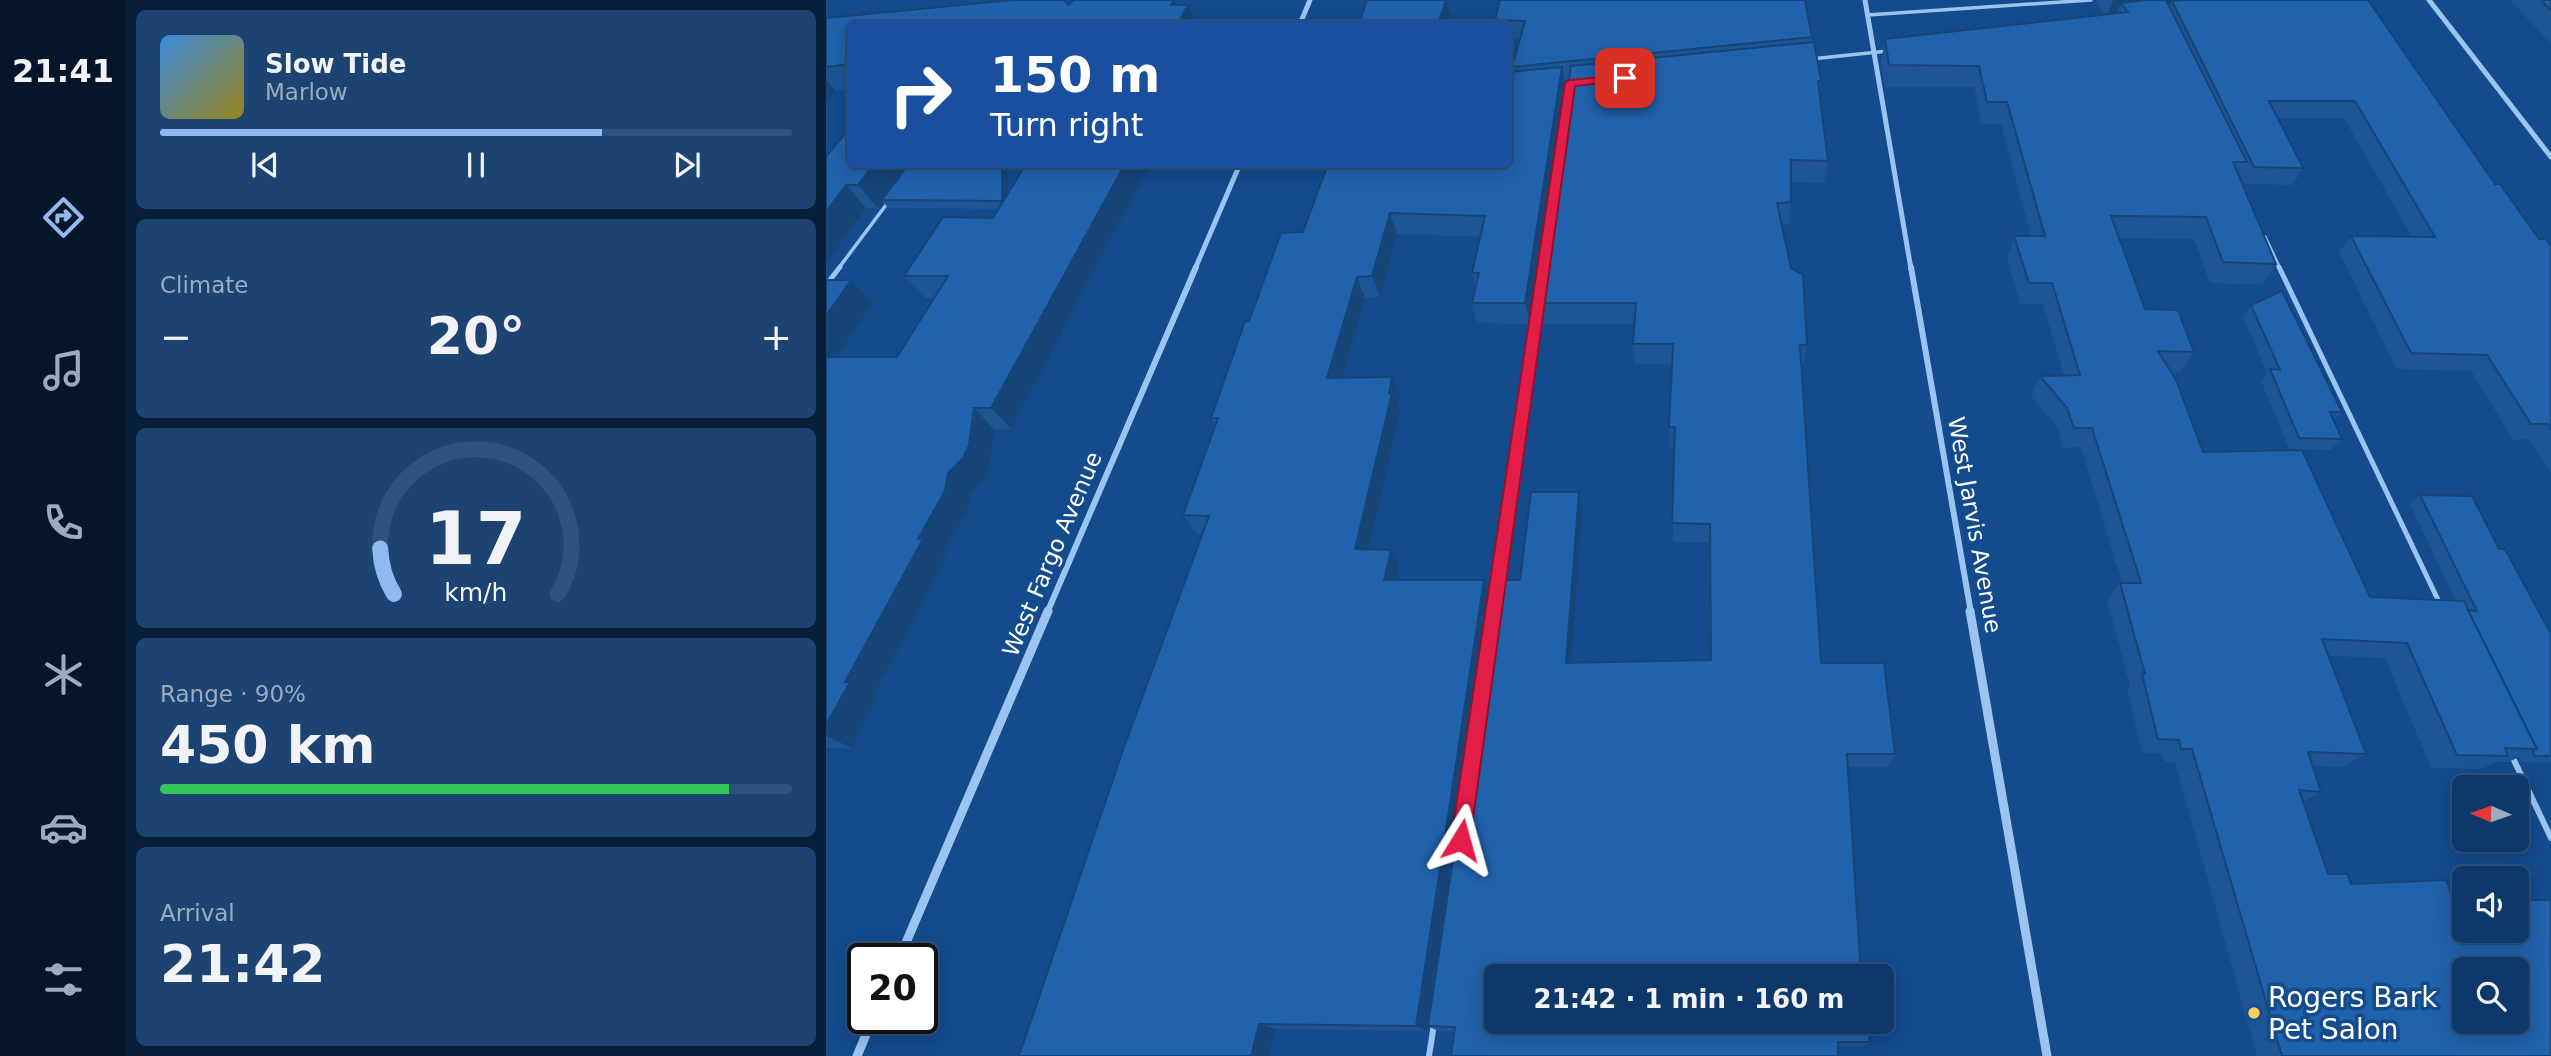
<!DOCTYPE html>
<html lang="en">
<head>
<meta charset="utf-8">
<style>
	body { margin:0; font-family:"DejaVu Sans",sans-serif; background:#1c4372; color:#f1f3f6; height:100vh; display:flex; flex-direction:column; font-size:26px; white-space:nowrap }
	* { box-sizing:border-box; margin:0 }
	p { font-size:23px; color:#9bacc1 }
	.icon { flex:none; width:38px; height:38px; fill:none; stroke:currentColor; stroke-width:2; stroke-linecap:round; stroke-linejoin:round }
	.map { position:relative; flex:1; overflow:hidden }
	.panel { display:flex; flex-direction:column; gap:10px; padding:10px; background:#081f3a; width:700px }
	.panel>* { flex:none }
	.hud { position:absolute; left:21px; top:21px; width:665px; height:147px; border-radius:10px; box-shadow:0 4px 18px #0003,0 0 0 2px #2e527e; background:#1a4fa0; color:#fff; overflow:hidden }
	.needle { width:46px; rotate:272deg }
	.fabs { position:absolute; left:1626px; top:775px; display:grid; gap:14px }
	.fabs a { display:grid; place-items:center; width:77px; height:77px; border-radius:10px; background:#0e386a; box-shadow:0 4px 18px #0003,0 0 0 2px #2e527e; font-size:35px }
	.speed { position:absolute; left:21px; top:943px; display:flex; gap:14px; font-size:35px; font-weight:700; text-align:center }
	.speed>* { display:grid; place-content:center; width:91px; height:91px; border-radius:50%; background:#0e386a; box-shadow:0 4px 18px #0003,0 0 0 2px #2e527e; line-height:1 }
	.speed .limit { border:4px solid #111; border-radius:10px; background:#fff; color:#111 }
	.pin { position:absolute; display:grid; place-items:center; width:60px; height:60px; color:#fff; margin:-30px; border-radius:14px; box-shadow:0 4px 10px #0006 }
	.me { position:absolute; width:77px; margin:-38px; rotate:8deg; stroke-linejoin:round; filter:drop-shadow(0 0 5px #0008) }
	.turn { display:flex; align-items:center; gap:24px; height:147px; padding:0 28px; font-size:32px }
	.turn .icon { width:91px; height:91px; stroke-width:2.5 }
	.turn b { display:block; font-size:49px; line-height:60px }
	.big { font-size:52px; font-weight:600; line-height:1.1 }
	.panel .tile { flex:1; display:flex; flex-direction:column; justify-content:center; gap:10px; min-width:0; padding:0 24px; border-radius:10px; background:#1c4372 }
	.panel .dial { align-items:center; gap:0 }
	.dial svg { height:182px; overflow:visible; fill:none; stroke:#2e527e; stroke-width:7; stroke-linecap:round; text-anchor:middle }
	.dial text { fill:#f1f3f6; stroke:none }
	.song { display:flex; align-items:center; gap:21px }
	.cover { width:84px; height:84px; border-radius:10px; background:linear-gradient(135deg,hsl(210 70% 55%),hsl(50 70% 35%)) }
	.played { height:7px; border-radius:4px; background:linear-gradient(90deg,#90b9f0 70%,#2e527e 70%) }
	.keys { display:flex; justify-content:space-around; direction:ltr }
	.heat { display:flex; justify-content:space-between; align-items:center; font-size:38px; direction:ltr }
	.charge { height:10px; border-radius:5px; background:linear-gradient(90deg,#34c759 90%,#2e527e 0) }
	.trip { position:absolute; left:658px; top:964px; width:410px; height:70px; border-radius:10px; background:#0e386a; box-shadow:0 4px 18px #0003,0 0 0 2px #2e527e; font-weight:600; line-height:70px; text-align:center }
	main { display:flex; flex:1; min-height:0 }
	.menu { display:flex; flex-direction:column; width:126px; justify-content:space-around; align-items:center; background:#06162a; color:#9bacc1 }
	.menu .icon { width:49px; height:49px }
	.menu .selected { color:#90b9f0 }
	.menu b { font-size:32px; color:#f1f3f6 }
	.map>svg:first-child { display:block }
</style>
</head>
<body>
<main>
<nav class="menu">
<b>21:41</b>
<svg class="icon selected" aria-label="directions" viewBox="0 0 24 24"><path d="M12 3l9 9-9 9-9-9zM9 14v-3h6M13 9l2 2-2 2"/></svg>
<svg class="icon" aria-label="music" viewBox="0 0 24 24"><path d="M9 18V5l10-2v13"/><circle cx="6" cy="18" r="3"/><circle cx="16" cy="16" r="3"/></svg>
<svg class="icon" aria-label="phone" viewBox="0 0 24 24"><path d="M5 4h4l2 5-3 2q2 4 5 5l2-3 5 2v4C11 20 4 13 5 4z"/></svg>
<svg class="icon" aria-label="climate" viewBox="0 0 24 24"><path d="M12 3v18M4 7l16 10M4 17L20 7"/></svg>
<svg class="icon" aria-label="car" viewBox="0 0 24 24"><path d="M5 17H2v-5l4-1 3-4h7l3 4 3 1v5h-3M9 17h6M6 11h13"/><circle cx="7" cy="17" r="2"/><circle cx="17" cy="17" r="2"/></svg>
<svg class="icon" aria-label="filters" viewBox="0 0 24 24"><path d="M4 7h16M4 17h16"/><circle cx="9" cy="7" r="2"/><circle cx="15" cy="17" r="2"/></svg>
</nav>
<section class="panel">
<div class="tile">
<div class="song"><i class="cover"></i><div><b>Slow Tide</b><p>Marlow</p></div></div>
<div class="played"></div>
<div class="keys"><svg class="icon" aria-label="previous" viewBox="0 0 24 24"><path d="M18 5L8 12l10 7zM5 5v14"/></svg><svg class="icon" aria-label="pause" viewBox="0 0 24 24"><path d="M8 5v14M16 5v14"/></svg><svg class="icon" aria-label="next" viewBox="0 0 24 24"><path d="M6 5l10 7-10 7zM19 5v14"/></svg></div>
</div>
<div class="tile"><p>Climate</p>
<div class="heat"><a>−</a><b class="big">20°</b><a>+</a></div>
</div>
<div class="tile dial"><svg viewBox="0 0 100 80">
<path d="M14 69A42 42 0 1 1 86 69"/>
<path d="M14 69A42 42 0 0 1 8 49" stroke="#90b9f0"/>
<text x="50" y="56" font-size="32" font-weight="700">17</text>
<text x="50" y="72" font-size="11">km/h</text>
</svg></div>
<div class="tile"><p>Range · 90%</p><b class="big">450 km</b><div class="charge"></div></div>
<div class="tile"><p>Arrival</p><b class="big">21:42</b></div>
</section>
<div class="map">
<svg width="1725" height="1056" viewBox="0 0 1725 1056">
	<rect width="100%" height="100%" fill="#134b8d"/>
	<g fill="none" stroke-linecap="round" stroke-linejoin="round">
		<g stroke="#9cc4f1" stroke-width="3.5">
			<path d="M1041,15l224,-15"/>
			<path d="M985,59l77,-8"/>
			<path d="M1439,237l15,32"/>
			<path d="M12,269l51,-68"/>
		</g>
		<g stroke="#9cc4f1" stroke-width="5">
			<path d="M1453,267l161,337"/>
			<path d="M0,285l14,-18"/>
			<path d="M671,585l41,-281"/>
		</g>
		<g stroke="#9cc4f1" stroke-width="6">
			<path d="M1686,756l39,82"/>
			<path d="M603,1056l5,-32"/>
		</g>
		<g stroke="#9cc4f1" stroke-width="5">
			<path d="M1039,0l46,269"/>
			<path d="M1603,0l122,157"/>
			<path d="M474,24l10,-24"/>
			<path d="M369,269l45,-105"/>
		</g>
		<g stroke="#9cc4f1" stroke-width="6">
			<path d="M1085,267l60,346"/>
			<path d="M221,613l149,-346"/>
		</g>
		<g stroke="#9cc4f1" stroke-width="9">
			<path d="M1144,611l77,445"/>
			<path d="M73,959l149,-348"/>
			<path d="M31,1056l16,-38"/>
		</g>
	</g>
	<g fill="#1c5494">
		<path d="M349,0l2,5 -327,19v65l-15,2 -9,12v-85z"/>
		<path d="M674,0l312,37v5l9,39 -2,14 9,66 -3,22 -34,-1v20l-2,22h-8l26,121 -3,20h-3l20,298 74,91 -7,13h-40l13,209 9,66 -7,4h-25l-400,-15 -10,-5 92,-446 59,-88 3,19 -11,152 139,-3 -1,-118h-36l1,-95h-4l-1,-20 3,-62 -37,-1 -2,-20 2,-20h-95l-4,-21 33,-224 -5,1 1,9 -35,235 -53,-1 -5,-20 4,-15 -4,-15 8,-36 -83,-3 -17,63 -15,1 -23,80 58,19 -2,11 2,5 -31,136 31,18 -3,13h87l6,17 -63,434 -151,-2 -7,27h-250l183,-522h-5l-14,-19 32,-90 -4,-7 38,-97 54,-89 205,-68 5,-92 -1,-5 8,-28 -12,-1v-14h-12l-1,-4z"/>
		<path d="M1270,0h272l127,184 44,55 12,7v227l-22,-34 -16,1 -42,-69 -74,-2 -58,-117 12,-16 61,1 -68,-119h-66l25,50 -10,17 -49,-1 -4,-10 -1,2 37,88 -14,21 -52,-2 -16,-44 -75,-1 26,71 49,43 -13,20h-10l32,80 167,145 86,4 -46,-97 10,-9 79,54 52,85v129l-30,-1 -2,-5 -10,5h-13l-15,7 -50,-1 -46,-110 -56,-2 37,98 -23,13 -30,-1 8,26 -18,10 25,72 23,10 103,16 97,156h-294l-82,-293 -10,-1 -3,-9h-20l-15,-64 3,-3 -23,-86 13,-17h2l-41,-136 -18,1 -6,-21 -26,-31 9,-20h24l-21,-72h-23l-13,-46 7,-22h17l-30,-112h-20l-7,-37h-89l-4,-26 4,-22 220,-24z"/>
		<path d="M1684,0h41v44z"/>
		<path d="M0,156l24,8h49l5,7 104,3 3,255h-17l-4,37 -6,13 -14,14 -2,17 -25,45 4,3 -73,137 4,2 -26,51h-26v-468h25l22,23 -37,54h61l37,-59h-9l-21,-22 89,-58 5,-9 -110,-1 -5,-6 -5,6h-12l-40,56z"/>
		<path d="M1425,305l91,107 -8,9 8,18 -11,11 -42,-1 -28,-68 6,-8 -24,-56z"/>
	</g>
	<g fill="#174578">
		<path d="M348,0h1l7,16 6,-11 9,19h-19l-7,-19z"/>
		<path d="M620,0l5,21 -1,3h-12z"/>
		<path d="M1287,0h130l-71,1 -3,8 -41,3 -7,-9 -5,13 -9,1z"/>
		<path d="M736,67l3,22 -35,235 -5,-21z"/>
		<path d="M0,79l9,12 -9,12z"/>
		<path d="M48,164h25l6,7 -27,37 -20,-23z"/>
		<path d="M299,164h25l-139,265 -20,-21z"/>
		<path d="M176,166l6,8v35l-6,-8z"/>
		<path d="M20,185l20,23 -40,56v-52z"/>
		<path d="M564,213l7,21 -17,63 -8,-21z"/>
		<path d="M531,277l8,21 -29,101 -9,-21z"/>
		<path d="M25,280l22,23 -47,69v-56z"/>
		<path d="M566,377l8,20 -2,11 2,5 -35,153 -10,-17z"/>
		<path d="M148,408l20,21 -4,37 -6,13 -14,14 -2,17 -25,45 4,3 -73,137 4,2 -26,51 -26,-12v-11l19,-43 73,-143 30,-66z"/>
		<path d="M753,492l3,19 -12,168 -4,-16z"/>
		<path d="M565,550l9,17 -7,30 -9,-17z"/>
		<path d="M658,580l6,17 -63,434 -11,-5z"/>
		<path d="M433,1024l17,5 -7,27h-18z"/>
	</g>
	<g fill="#2162ac" stroke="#174578" stroke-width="2" fill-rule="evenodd">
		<path d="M188,0h50l4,5 6,-5h100l-3,5h17l-10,19h-328v40l-24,3v-49z"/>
		<path d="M541,0h79l-8,24h-79z"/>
		<path d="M674,0h305l7,37 -300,30 13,-46 -30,-1z"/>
		<path d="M1321,0h19l81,162h-14l43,102 -53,-2 -17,-45 -95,-1 34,93 33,1 16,42 -36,-1 18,29 27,72 99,-2 68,147 94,4 73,148 -32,-1 3,8 -51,-1 -50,-112 -85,-4 44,115 -58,-2 13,40 -22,-2 29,84h19l4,10 95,-4 8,20h10v31h52v-31h35v156h-269l-90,-307h-11l-2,-9 -21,-1 -16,-65h3l-25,-91h21l-49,-155h-18l-7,-20 -27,-32 40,-1 -28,-92h-23l-15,-47h31l-38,-134h-20l-8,-36 -90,-1 -4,-26 243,-27 -7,-9zM1638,970h52v52h-52z"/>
		<path d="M1356,0h186l127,184h5l39,55h7l5,7v183l-3,-5h-17l-44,-69 -76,-2 -60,-117 84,1 -80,-136h-86l34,67 -49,-1 -82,-166z"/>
		<path d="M1715,0h10v10z"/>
		<path d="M988,42l7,39h-3l10,80 -37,-1v42l-14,1 14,65 12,7 4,70h-7l21,318h63l11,91h-48l14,222h-365v46h372l2,20h-32v14h-387l4,-29 -27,-1 67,-446h25l11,-88h48l-13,171 145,-3 -1,-136 -38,-1 3,-96h-6l4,-83h-40l3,-41h-100l35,-237z"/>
		<path d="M736,67l-37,236h-53l7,-30h-7l13,-57 -95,-3 -18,63 -15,1 -30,101 65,-1 -3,16h3l-37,156 36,1 -7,30h100l-68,446 -157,-2 -8,32h-232l105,-309 85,-231 -26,-1 35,-97h-7l34,-97h4l32,-88 22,-1 25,-68h180l1,-92z"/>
		<path d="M20,133l4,4v27h24l-16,21h-12l-20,27v-56z"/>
		<path d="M83,164l93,2v35l-120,-1z"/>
		<path d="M200,164h99l-134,244h-17l-5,37 -6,13 -15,15 -3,18 -27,48h5l-78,143h5l-24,43v-368h71l51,-81h-44l39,-59 50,1z"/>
		<path d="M0,280h25l-25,36z"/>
		<path d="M1456,291l60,121h-12l12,27 -43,-1 -29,-69 10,1 -29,-65z"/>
		<path d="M1594,495l52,1 27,53h6l46,85v122h-16l-2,-5 4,-2 -69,-139 9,1z"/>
	</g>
	<path fill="#e11d48" stroke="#92132f" stroke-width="2" d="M799,75l6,3 -2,2 -54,6 -105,754 -3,7 -6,2 -7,-2 -3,-7 114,-757 5,-3z"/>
	<circle fill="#ffcd5c" stroke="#134b8d" stroke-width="2.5" cx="1428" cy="1013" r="7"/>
	<g text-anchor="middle" stroke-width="7" stroke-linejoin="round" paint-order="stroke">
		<g font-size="23" fill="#fff" stroke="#134b8d">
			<text transform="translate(1149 525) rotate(80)" y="8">West Jarvis Avenue</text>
			<text transform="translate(226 554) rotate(-67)" y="8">West Fargo Avenue</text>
		</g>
		<g font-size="28" fill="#fff" stroke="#134b8d" text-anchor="start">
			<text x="1442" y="1007">Rogers Bark<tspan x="1442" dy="32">Pet Salon</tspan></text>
		</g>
	</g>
</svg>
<div class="fabs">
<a><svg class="needle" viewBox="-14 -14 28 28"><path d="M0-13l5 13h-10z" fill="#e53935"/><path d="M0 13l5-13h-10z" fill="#9bacc1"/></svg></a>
<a><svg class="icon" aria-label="sound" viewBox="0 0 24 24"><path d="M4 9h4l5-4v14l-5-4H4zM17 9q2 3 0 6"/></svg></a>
<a><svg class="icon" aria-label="search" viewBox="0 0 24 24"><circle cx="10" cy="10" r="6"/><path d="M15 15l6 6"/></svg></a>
</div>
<div class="speed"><div class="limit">20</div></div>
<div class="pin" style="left:799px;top:78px;background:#d93025"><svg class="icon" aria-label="arrive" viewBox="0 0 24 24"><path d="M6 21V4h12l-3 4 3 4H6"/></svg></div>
<svg class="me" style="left:635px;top:840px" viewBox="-20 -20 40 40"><path d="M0-17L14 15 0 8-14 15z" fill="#e11d48" stroke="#fff" stroke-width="4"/></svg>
<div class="trip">21:42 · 1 min · 160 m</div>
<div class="hud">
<div class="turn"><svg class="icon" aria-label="right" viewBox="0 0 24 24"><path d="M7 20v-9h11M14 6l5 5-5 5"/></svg><div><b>150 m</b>Turn right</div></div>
</div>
</div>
</main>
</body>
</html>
